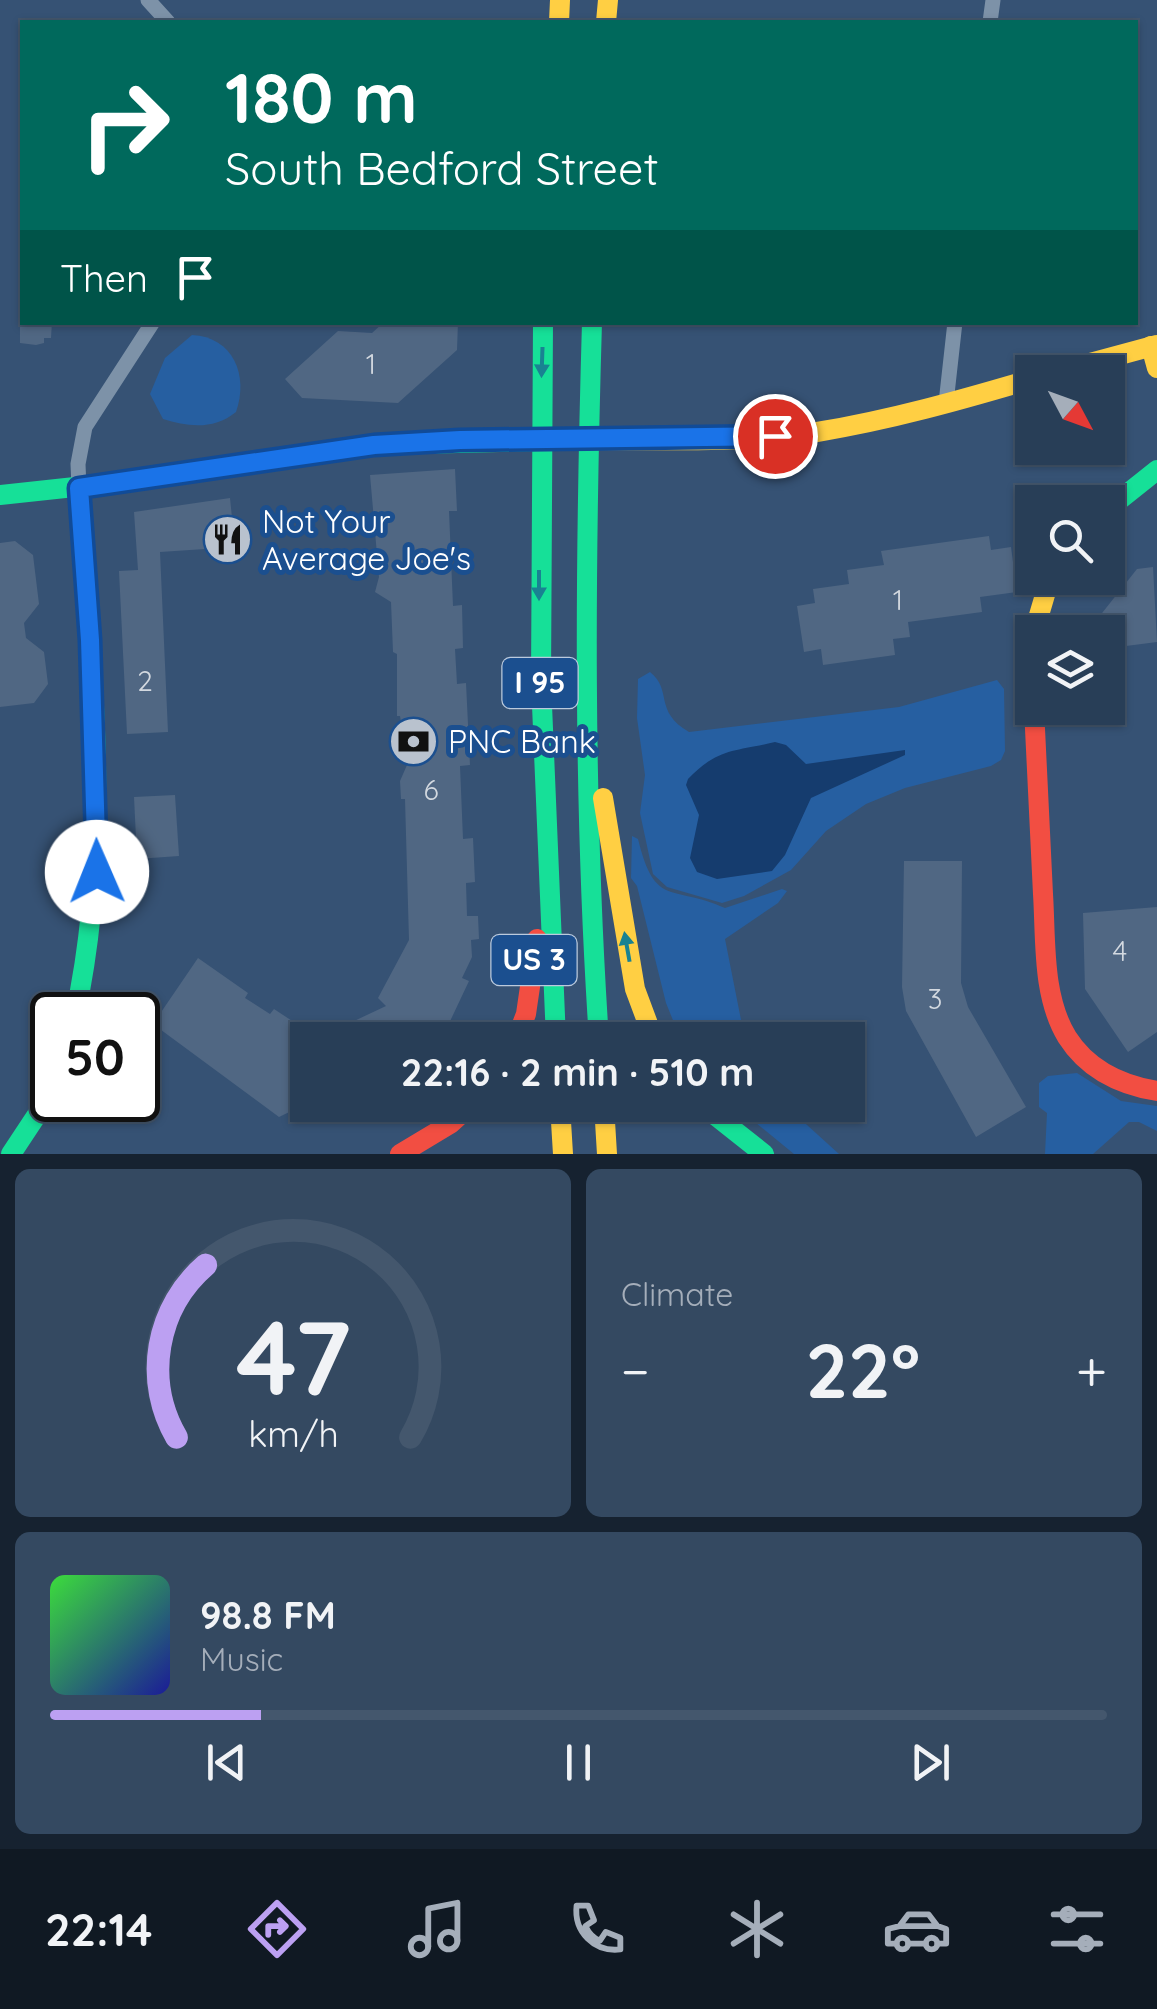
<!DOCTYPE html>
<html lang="en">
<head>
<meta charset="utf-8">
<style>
	body { margin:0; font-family:Quicksand,sans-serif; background:#344961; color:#f1f3f6; height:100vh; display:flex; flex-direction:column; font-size:38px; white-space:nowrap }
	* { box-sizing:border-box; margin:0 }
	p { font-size:32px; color:#a5aeba }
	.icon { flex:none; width:55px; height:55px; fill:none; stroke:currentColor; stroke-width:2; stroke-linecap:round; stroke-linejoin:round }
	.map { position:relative; height:1154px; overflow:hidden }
	.sheet { display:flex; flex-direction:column; gap:15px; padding:15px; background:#162230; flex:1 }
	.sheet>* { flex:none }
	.banner { position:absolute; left:20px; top:20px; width:1118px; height:305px; border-radius:0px; box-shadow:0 2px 8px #0004,0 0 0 2px #44576d; background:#00695c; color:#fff; overflow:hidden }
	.needle { width:65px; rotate:131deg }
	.tools { position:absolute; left:1015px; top:355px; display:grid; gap:20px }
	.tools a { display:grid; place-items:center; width:110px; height:110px; border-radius:0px; background:#283e57; box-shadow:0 2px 8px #0004,0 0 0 2px #44576d; font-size:50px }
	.speed { position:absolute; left:30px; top:992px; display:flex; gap:20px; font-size:50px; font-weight:700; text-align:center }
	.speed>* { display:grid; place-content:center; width:130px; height:130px; border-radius:50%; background:#283e57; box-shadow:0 2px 8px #0004,0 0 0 2px #44576d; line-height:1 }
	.speed .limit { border:5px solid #111; border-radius:15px; background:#fff; color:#111 }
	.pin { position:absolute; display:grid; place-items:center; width:85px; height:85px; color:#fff; margin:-42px; border:5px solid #fff; border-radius:50%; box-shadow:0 2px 10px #0007 }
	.me { position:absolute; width:110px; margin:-55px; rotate:359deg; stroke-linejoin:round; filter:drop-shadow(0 0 8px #0008) }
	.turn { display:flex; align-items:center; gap:35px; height:210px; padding:0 40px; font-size:45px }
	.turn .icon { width:130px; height:130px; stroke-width:2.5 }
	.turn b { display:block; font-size:70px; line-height:85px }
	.then { display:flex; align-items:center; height:95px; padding:0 40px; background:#0003; gap:20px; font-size:38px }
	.big { font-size:75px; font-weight:800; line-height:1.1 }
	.sheet .card { flex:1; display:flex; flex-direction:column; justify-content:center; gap:15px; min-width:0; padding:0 35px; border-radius:15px; background:#344961 }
	.sheet .dial { align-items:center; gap:0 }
	.dial svg { height:260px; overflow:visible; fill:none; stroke:#44576d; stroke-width:7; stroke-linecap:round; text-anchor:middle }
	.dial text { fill:#f1f3f6; stroke:none }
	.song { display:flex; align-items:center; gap:30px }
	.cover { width:120px; height:120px; border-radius:15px; background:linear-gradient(135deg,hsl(120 70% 55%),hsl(240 70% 35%)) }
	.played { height:10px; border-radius:5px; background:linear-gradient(90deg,#bca0f2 20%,#44576d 20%) }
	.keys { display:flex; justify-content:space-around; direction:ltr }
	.heat { display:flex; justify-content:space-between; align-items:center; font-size:55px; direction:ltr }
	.sheet .tiles { flex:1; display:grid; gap:15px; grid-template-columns:1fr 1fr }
	.card:last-child { grid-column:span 2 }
	.trip { position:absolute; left:290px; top:1022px; width:575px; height:100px; border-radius:0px; background:#283e57; box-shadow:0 2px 8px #0004,0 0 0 2px #44576d; font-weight:800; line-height:100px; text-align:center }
	.tabs { display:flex; height:160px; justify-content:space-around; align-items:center; background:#101923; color:#a5aeba }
	.tabs .icon { width:70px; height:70px }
	.tabs .active { color:#bca0f2 }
	.tabs b { font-size:45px; color:#f1f3f6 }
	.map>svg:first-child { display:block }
</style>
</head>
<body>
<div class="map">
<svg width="1157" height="1154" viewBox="0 0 1157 1154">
	<rect width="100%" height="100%" fill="#365274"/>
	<g fill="#265fa1">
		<path d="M192,335c41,2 57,40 44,77 -22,18 -48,15 -73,7l-13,-25 15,-36z"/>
		<path d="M650,672c23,18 3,39 39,60l210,-25 98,-27 7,9 1,62 -4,9 -10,6 -86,22 -39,16 -40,27 -35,39 -47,26 -22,7 -55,-16 -14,-13 -13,-61 5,-38 -8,-57 1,-39z"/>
		<path d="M632,836l6,3c17,70 34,45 87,69l57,-19 5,2 -9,12 -53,36 20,101h-64l-15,-37 -29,-117 -6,-8z"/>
		<path d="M1077,1073l44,28 36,5v25l-18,-9h-10l-36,32h-48l2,-41 -8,-6v-24l9,-7z"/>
		<path d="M734,1105h51l54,49h-45z"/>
	</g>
	<path fill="#153c6e" d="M775,742l11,3 20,19 99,-14v5l-94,43 -26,57 -13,16 -55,8 -20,-7 -7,-14 9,-43 -13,-30 2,-6c31,-32 47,-27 87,-37z"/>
	<g fill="#506783">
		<path d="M20,322h32l-1,16h-7v5l-8,2 -16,-2z"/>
		<path d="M384,322h74l-1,28 -59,53 -96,-5 -17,-19 53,-48 34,2z"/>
		<path d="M455,469l2,42h-8l4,95 9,-1 1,43 -8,1 2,35 9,-1 4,82 -10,1 3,73 10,-1 2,44 -9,1 1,33h11l1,23 -8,1 1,17 -10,21 7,3 -25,53 -8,-4 -5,10h-123v63l-29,14 -126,-93 45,-66 50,35 -3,5 25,16 4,-5 44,29 68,-32 -8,-8 31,-58 -4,-141h-4l-1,-18 7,-16 -1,-13 -6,-36h-3v-62l-4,-2 -2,-50 -16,-10 4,-15 -9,-102z"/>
		<path d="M230,498l5,49 -75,5 8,180 -41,2 -8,-163 19,-1 -4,-58z"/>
		<path d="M989,536l2,14 20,-3 6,45 -37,5 2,15 -74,10 2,15 -17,2 2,16 -72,10 -2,-16 -17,3 -7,-46 18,-3 -2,-14 36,-5 -2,-14 37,-5 -3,-14z"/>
		<path d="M15,541l18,14 6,49 -15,19 2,15 18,14 4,32 -14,19 -34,4v-164z"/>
		<path d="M1153,567l4,75 -31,4v6l-18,2v-22h-21l50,-63z"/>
		<path d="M175,795l4,61 -42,3 -3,-62z"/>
		<path d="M904,861h58l-1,122 7,24 58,100 -50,30 -70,-126 -4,-24z"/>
		<path d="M1157,907v125l-29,20 -43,-63 -2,-76z"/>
	</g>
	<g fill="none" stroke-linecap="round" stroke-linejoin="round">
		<g stroke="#7d92a8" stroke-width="15">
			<path d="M148,0l20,22"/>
			<path d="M990,22l3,-22"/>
			<path d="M946,403l9,-81"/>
			<path d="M79,488l-1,-24 7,-37 68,-105"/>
		</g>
		<g stroke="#16e098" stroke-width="20">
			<path d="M543,322l-2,359 15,359"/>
			<path d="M592,322c-7,240 -9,479 7,718"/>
			<path d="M0,495l158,-17 216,-33 214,-5"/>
			<path d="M1108,509l49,-39"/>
			<path d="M75,1015c38,-172 16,-353 4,-527"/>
			<path d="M702,1105l62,49"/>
			<path d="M11,1154l41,-62"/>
		</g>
		<g stroke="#ffcf43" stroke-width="20">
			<path d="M559,22l1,-22"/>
			<path d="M606,22l2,-22"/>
			<path d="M1151,346l6,22"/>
			<path d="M1057,372l100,-27"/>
			<path d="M588,440c76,0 154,3 229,-8 73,-12 144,-32 215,-53"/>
			<path d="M1034,632l16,-54"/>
			<path d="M603,798l32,191 19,51"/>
			<path d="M560,1105l3,49"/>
			<path d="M604,1105l3,49"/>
		</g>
		<g stroke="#f24e42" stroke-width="20">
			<path d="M1034,708c3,62 6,124 9,186 3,47 -1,102 24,143 21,33 53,48 90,54"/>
			<path d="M516,1040l10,-26 11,-75"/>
			<path d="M400,1154l50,-30 21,-19"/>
		</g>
	</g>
	<defs><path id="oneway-solid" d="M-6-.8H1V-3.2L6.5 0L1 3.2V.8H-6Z" transform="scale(2.5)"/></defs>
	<g fill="#198292">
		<use href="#oneway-solid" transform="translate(542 362) rotate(92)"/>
		<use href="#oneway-solid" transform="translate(539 585) rotate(90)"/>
		<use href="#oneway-solid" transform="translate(627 947) rotate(-100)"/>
	</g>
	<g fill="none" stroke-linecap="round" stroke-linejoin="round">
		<defs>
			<path id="route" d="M97,872l-7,-232 -11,-152 295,-43 86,-5 315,-4"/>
		</defs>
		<use href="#route" stroke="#114b97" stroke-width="25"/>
		<use href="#route" stroke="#1a73e8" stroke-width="18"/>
	</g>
	<defs>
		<symbol id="restaurant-disc" viewBox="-11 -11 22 22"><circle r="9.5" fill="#b9c2ce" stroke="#1b4f8f"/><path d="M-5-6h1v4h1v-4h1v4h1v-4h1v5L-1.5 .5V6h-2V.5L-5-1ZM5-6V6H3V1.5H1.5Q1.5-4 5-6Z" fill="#111"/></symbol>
		<symbol id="bank-disc" viewBox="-11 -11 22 22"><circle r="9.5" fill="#b9c2ce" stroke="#1b4f8f"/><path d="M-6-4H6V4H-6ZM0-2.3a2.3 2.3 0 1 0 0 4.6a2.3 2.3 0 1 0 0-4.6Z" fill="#111"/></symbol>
	</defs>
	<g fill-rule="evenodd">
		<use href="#restaurant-disc" x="200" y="512" width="55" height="55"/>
		<use href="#bank-disc" x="386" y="714" width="55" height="55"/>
	</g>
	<g text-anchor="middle" stroke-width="10" stroke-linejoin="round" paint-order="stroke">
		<g font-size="28" fill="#d3d9e0">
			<text x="371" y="374">1</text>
			<text x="898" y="610">1</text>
			<text x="145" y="691">2</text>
			<text x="431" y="800">6</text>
			<text x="1120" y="961">4</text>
			<text x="935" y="1009">3</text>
		</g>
		<g fill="#1b4f8f" stroke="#bbcadd" stroke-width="2.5">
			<rect x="502.5" y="658" width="75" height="50" rx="8"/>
			<rect x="491.5" y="935" width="85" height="50" rx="8"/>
		</g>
		<g font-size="30" font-weight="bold" fill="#fff">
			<text x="540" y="693">I 95</text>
			<text x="534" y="970">US 3</text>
		</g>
		<g font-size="32" fill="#fff" stroke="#1b4f8f" text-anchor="start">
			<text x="262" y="533">Not Your<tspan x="262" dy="37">Average Joe's</tspan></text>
			<text x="448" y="753">PNC Bank</text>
		</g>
	</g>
</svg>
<div class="tools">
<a><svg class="needle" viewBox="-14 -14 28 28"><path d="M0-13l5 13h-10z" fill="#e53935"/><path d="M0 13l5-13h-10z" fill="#a5aeba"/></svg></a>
<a><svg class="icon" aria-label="search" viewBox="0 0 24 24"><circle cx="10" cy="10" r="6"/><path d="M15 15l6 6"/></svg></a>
<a><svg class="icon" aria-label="layers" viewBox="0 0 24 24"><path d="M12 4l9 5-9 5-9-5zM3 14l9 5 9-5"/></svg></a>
</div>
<div class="speed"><div class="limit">50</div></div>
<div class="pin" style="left:775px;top:436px;background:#d93025"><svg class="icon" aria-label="arrive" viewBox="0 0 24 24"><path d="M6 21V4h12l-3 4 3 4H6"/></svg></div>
<svg class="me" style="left:97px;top:872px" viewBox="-20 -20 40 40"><circle r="19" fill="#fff"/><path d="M0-13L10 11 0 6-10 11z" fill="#1a73e8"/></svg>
<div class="trip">22:16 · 2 min · 510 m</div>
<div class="banner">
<div class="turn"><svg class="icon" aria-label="right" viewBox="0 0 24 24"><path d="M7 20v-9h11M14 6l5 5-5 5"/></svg><div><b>180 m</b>South Bedford Street</div></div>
<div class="then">Then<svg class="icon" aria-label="arrive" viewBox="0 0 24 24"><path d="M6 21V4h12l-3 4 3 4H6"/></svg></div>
</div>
</div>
<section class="sheet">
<div class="tiles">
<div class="card dial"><svg viewBox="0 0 100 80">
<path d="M14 69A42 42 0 1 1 86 69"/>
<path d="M14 69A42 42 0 0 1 23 16" stroke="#bca0f2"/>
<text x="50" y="56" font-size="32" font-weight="700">47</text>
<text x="50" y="72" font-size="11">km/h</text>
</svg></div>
<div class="card"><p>Climate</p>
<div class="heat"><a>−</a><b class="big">22°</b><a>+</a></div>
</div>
<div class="card">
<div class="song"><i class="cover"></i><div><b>98.8 FM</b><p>Music</p></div></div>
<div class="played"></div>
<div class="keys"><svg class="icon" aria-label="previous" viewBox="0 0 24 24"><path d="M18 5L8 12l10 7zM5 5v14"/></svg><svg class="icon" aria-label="pause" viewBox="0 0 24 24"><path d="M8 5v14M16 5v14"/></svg><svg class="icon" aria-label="next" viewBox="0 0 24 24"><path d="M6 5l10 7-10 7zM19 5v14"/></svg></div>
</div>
</div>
</section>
<nav class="tabs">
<b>22:14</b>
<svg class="icon active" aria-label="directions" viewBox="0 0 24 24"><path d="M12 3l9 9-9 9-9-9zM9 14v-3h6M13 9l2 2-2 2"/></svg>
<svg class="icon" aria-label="music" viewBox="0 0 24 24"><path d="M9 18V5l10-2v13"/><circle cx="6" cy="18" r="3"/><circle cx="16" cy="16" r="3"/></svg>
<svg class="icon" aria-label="phone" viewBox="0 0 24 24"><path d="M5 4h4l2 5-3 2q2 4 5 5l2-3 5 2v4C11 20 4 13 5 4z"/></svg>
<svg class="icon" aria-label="climate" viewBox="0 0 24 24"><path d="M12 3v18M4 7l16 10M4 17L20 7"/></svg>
<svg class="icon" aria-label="car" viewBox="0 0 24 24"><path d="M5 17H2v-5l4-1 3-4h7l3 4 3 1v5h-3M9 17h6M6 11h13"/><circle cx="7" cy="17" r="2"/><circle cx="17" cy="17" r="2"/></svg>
<svg class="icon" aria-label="filters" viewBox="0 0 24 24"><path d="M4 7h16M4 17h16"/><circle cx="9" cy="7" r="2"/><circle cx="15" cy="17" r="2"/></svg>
</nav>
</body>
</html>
